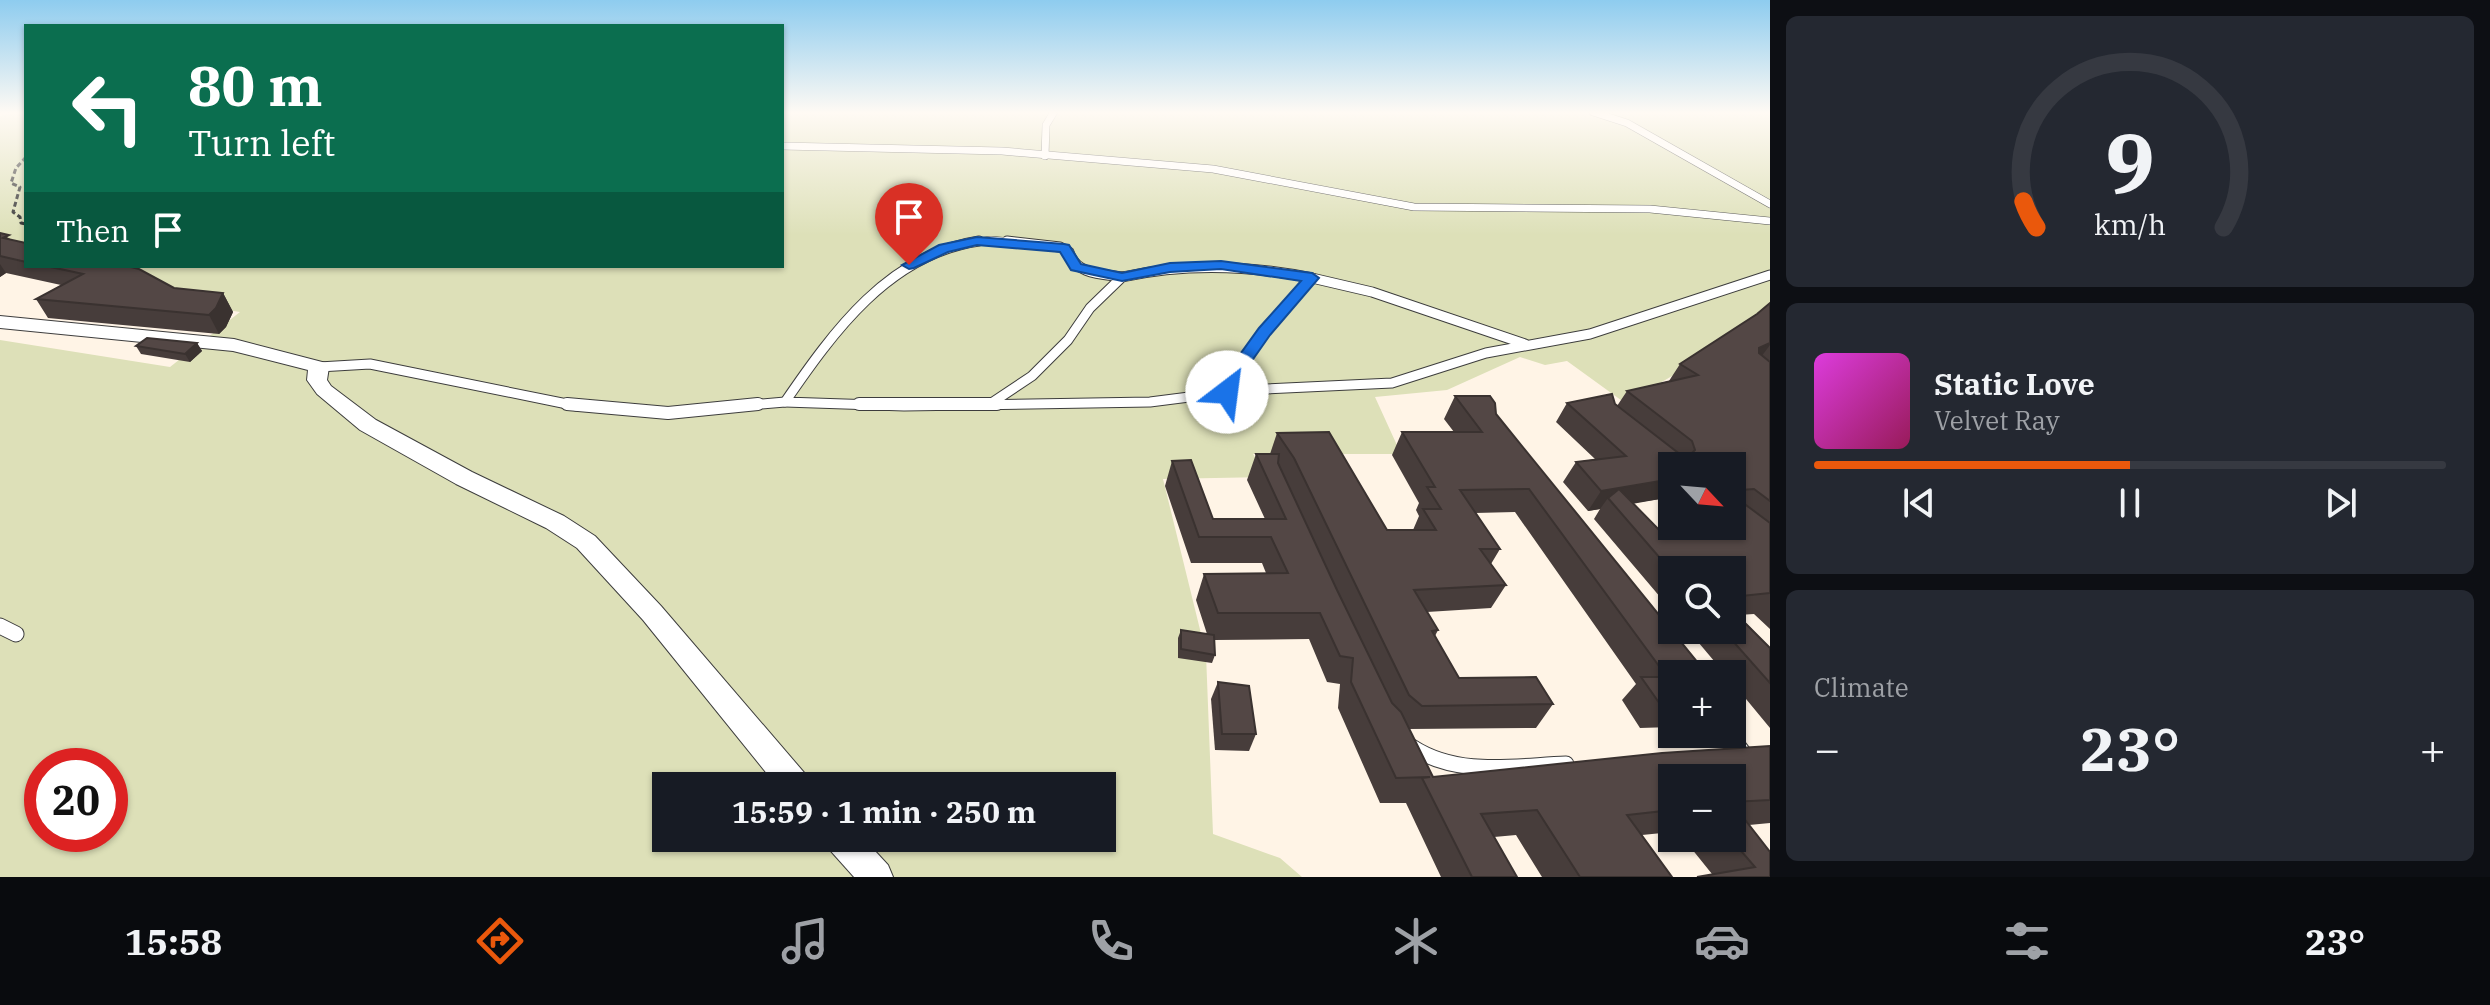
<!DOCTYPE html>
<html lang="en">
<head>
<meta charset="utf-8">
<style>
	body { margin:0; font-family:"IBM Plex Serif",serif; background:#242831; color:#f1f3f6; height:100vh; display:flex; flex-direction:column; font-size:30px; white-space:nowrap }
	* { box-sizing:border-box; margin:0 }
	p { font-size:26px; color:#9ea1a6 }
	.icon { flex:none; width:44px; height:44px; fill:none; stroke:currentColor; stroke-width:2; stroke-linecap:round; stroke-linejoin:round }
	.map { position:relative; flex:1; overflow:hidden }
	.side { display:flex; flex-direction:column; gap:16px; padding:16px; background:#0d0f14; width:720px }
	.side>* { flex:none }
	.hud { position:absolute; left:24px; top:24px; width:760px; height:244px; border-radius:0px; box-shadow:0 2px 6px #0004; background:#0b6e4f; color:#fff; overflow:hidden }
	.needle { width:52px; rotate:116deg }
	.tools { position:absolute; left:1658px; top:452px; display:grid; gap:16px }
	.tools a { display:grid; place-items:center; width:88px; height:88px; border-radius:0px; background:#171b24; box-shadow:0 2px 6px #0004; font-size:40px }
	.speed { position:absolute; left:24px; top:748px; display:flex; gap:16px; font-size:40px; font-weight:700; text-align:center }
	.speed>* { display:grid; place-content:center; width:104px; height:104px; border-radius:50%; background:#171b24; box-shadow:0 2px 6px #0004; line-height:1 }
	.speed .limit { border:12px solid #d22; background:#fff; color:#111 }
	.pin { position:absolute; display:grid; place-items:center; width:68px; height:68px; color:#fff; margin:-82px -34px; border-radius:50% 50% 50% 0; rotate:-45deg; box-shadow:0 0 8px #0007 }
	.pin .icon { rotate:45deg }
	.me { position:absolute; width:88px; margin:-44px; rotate:30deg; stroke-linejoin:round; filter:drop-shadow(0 0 6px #0008) }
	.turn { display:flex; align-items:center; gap:28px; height:168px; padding:0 32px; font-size:36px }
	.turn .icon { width:104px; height:104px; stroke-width:2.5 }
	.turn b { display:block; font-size:56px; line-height:68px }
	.then { display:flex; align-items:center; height:76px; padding:0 32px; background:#0003; gap:16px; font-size:30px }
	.big { font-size:60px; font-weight:700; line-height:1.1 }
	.side .card { flex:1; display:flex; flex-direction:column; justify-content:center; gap:12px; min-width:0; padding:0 28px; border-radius:12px; background:#242831 }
	.side .dial { align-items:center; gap:0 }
	.dial svg { height:208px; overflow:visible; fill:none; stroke:#363941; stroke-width:7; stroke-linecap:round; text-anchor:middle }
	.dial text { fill:#f1f3f6; stroke:none }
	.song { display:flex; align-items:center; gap:24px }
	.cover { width:96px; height:96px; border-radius:12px; background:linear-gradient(135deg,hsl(300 70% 55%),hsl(330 70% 35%)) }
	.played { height:8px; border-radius:4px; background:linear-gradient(90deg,#ea580c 50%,#363941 50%) }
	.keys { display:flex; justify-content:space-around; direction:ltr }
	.heat { display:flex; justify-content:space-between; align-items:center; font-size:44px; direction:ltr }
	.trip { position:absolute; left:652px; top:772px; width:464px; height:80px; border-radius:0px; background:#171b24; box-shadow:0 2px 6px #0004; font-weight:700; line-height:80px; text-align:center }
	.dock { display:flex; height:128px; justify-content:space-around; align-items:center; background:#090b0e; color:#9ea1a6 }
	.dock .icon { width:56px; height:56px }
	.dock .selected { color:#ea580c }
	.dock b { font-size:36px; color:#f1f3f6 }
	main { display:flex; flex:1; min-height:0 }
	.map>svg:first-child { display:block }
</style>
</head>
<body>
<main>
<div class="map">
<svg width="1770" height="877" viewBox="0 0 1770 877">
	<rect width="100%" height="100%" fill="#fff4e6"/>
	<g fill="#dde0b8" fill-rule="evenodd">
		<path d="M15,112h11v141l-26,-6v-131z"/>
		<path d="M782,112h988v194l-77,58 -68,39 -58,-42 -22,4 -25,-8 -73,33 -72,7 26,57h-148l14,23 -104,2 43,175 7,180 67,24 22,19h-1302v-537l170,27 70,-55 -44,-7 -117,-39h703zM42,766h68v68h-68zM666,786h436v52h-436z"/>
	</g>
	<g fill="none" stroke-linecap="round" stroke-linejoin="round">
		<defs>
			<g id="service-far3">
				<path d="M1593,112l34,11 143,81"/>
				<path d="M782,146l220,5 211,18 201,38 236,2 120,12"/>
				<path d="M1045,156l1,-31 8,-13"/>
				<path d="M967,243l24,-3 35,3"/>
			</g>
			<g id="service-far2">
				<path d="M979,241c-90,13 -146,91 -194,161l119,4 246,-4 94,-12 148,-7 94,-30 104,-19 180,-59"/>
				<path d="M1122,277c64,-14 126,-12 190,1"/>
				<path d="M319,367l51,-3 207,42"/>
				<path d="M1227,392l-1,-7 38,-54 48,-53 60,14 153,52"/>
				<path d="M990,404l42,-28 36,-36 22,-32 32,-31c-20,-3 -46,-2 -53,-25l-9,-5 -53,-6"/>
				<path d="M737,406l48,-4"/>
			</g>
			<g id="service-far1">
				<path d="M567,404l101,9 90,-9"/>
				<path d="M859,404h138"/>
			</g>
			<g id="service">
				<path d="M0,626l16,8"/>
				<path d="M1729,734l19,25"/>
				<path d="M1412,747c46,30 102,19 154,17"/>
			</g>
			<g id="minor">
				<path d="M0,316l234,23 92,24 3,4 -2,13 4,6 45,34 96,52 92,44 31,20 66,70 146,170 5,10h-35l-134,-166 -66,-72 -31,-20 -90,-44 -96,-54 -43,-36 -10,-14 1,-10 -75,-19 -233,-23z"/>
				<path d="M825,838h38l25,27 5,12h-39l-25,-28z"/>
			</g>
		</defs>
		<use href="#service-far3" stroke="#3d3d3d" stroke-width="8"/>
		<use href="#service-far2" stroke="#3d3d3d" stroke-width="11"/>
		<use href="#service-far1" stroke="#3d3d3d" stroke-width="14"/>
		<use href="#service" stroke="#3d3d3d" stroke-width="17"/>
		<use href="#minor" stroke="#3d3d3d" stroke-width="2"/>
		<path stroke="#2c2c2c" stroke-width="3" stroke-dasharray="5 3" stroke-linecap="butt" d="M26,157l-10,11 -5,15 9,4 -7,25 7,5 1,6 5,1"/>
		<use href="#service-far3" stroke="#fff" stroke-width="7"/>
		<use href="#service-far2" stroke="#fff" stroke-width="9"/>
		<use href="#service-far1" stroke="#fff" stroke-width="12"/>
		<use href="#service" stroke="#fff" stroke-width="15"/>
		<use href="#minor" fill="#fff" fill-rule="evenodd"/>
	</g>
	<g fill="#473d3b" fill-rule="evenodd">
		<path d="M0,233l12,7 14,3v23h101l47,22 49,5 10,19 -7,15 -7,7 -171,-16 -12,-19 25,-14 -55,-12 -6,4z"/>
		<path d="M1770,303v326l-16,-15 -16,1 32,33v80l-38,-46v-8h-7l-37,-44h44v-60h-60v41l-78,-92 6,-10 -12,2 -25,-29 13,-20 19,-3 -39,-37 11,-19 50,3 10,-15 42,-10 11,-17 77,-50zM1672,466h60v60h-39l6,6 -32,6 -34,-35 27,-4 12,10z"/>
		<path d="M197,343l5,8 -12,11 -49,-8 -5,-8z"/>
		<path d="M1455,396l41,18 176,260v53l-32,1 -18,-28 14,-16 -121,-172 -40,1 25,36 -9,15 15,21 -15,23 -64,4 11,18 -3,6 24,42 94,26 -17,24 -127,1 24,48 337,-31v77l-21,2 21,52 -58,-3 -29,-36h49v-60h-60v54l-30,3 30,42h-130l-26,-42 -22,2 23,40h-76l-35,-74h-26l-42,-95 2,-24 -13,-2 -18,-43 -95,1 1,15 -3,8 -34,-5v-20l3,-8 26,4 -11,-34 8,-26 62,-1 -4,-10h-71l-26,-77 7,-25 41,58h52l-18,-39 9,-26h14l7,-21 110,97h26l6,-14 -3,-6 3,-7 -27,-48 10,-23h52l-10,-13z"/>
		<path d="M1218,682l38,52 -7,17 -34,-1 -4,-51z"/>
	</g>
	<g fill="#3a3230">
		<path d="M0,264l6,9 -6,4z"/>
		<path d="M223,293l10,19 -7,15 -7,7 -10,-19z"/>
		<path d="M197,343l5,8 -12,11 -5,-8z"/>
		<path d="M1770,343v2l-12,16 1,-13z"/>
		<path d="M1672,479v3l-12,17 -45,8 -7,-9 -8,11 -12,2 13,-20z"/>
	</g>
	<g fill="#534745" stroke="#3a3230" stroke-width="2">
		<path d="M0,233l9,2 -6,3 23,5v19l-26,-6z"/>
		<path d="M46,266h81l12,3 35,19 49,5 -7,15 -7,7 -173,-16 47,-25z"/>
		<path d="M1770,303v40l-11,5v5l11,9v139l-16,-12 -13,1 -2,5 3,7 28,21v70l-38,4v-27h-60v2l-64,-74 11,-9 48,49 65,-12v-60h-60v13l-71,12 -25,-29 50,-6 -59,-53 45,-9 3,10 66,51 8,1 6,-6 -3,-9 -65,-50 71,-16 -18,-11 77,-50z"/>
		<path d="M147,338l50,5 -12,11 -49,-8z"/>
		<path d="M1455,396h35l5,7 1,11 211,260h-35v30h-12l-19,-27h26l-138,-188 -69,1 40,59h-20l26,36 -92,5 24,40 -6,1 27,47 77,-1 17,27 -131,2 -13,-11 -115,-237 -17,-25 52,-1 58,98h49l-13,-21h18l-14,-22h8l-33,-55h80z"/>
		<path d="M1256,454h23l-1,9 59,127 55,113 9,9 32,65 229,-24 108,-7v54l-38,2v-24h-60v32l-45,5 45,62h-92l-43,-67 -56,4 36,63h-45l-50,-99 8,-1 -34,1 -45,-96 2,-24 -13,-2 -20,-43h-102l-14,-39 84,-1 -17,-36h-72l-27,-76 19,-1 22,59h73z"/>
		<path d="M1732,610l38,38v35l-47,-53h9z"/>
		<path d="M1181,630l33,5 1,20 -34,-6z"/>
		<path d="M1218,682l31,4 7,48h-34z"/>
		<path d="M1732,803l38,49v25h-73l58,-10 -25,-29h2z"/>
	</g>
	<linearGradient id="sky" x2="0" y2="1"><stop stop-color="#8eccef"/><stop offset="0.48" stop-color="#fffaf4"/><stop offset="1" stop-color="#fffaf4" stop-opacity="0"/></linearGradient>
	<rect width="1770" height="235" fill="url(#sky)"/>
	<path fill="#1a73e8" stroke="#114b97" stroke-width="2" d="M977,237l87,7 5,1 12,19 41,9 48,-10 51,-2 91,12 7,5 -49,57 -35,50 -2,10h-12l-3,-10 41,-57 42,-47 -80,-12 -51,3 -48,9 -51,-11 -11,-18 -83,-7 -29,7 -34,16 -5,1 -7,-4 37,-20z"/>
</svg>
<div class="tools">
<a><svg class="needle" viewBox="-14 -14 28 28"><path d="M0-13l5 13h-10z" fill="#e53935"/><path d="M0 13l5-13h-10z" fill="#9ea1a6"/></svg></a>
<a><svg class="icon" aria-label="search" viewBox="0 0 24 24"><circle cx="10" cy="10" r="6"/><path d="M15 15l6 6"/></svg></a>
<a>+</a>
<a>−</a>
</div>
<div class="speed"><div class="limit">20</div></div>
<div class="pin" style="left:909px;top:265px;background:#d93025"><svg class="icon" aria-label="arrive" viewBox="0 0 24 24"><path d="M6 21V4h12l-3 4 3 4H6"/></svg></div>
<svg class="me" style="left:1227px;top:392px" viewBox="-20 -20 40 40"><circle r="19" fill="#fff"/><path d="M0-13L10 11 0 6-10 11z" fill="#1a73e8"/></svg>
<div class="trip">15:59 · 1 min · 250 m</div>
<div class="hud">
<div class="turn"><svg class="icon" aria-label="left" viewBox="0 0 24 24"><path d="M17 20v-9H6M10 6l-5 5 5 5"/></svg><div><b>80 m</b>Turn left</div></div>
<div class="then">Then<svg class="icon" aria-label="arrive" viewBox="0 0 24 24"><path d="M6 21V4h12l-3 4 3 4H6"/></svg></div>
</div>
</div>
<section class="side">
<div class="card dial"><svg viewBox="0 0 100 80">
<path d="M14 69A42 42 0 1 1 86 69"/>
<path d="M14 69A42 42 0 0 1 9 59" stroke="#ea580c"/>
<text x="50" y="56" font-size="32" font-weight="700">9</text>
<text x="50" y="72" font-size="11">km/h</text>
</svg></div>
<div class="card">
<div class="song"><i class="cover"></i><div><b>Static Love</b><p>Velvet Ray</p></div></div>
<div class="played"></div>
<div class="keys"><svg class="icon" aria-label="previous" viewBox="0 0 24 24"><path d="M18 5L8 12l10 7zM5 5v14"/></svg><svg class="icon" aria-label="pause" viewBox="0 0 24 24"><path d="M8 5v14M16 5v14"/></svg><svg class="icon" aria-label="next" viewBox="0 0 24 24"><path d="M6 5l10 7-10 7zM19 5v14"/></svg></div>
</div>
<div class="card"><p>Climate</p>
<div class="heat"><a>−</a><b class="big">23°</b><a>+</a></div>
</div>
</section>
</main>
<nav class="dock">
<b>15:58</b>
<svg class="icon selected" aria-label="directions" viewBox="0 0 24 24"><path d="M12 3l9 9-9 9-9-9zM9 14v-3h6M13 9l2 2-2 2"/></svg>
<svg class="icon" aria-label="music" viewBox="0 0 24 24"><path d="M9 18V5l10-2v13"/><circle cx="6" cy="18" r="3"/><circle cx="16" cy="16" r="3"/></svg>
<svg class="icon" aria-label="phone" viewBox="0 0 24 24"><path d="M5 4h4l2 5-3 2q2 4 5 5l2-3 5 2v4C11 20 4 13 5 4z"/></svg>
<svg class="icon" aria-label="climate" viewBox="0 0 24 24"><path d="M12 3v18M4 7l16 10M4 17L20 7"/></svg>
<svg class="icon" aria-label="car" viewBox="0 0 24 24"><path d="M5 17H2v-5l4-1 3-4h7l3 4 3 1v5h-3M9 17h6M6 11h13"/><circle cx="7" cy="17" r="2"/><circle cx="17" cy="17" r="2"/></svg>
<svg class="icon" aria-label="filters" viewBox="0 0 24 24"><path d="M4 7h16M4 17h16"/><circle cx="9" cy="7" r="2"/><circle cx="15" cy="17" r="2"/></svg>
<b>23°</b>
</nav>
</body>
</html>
